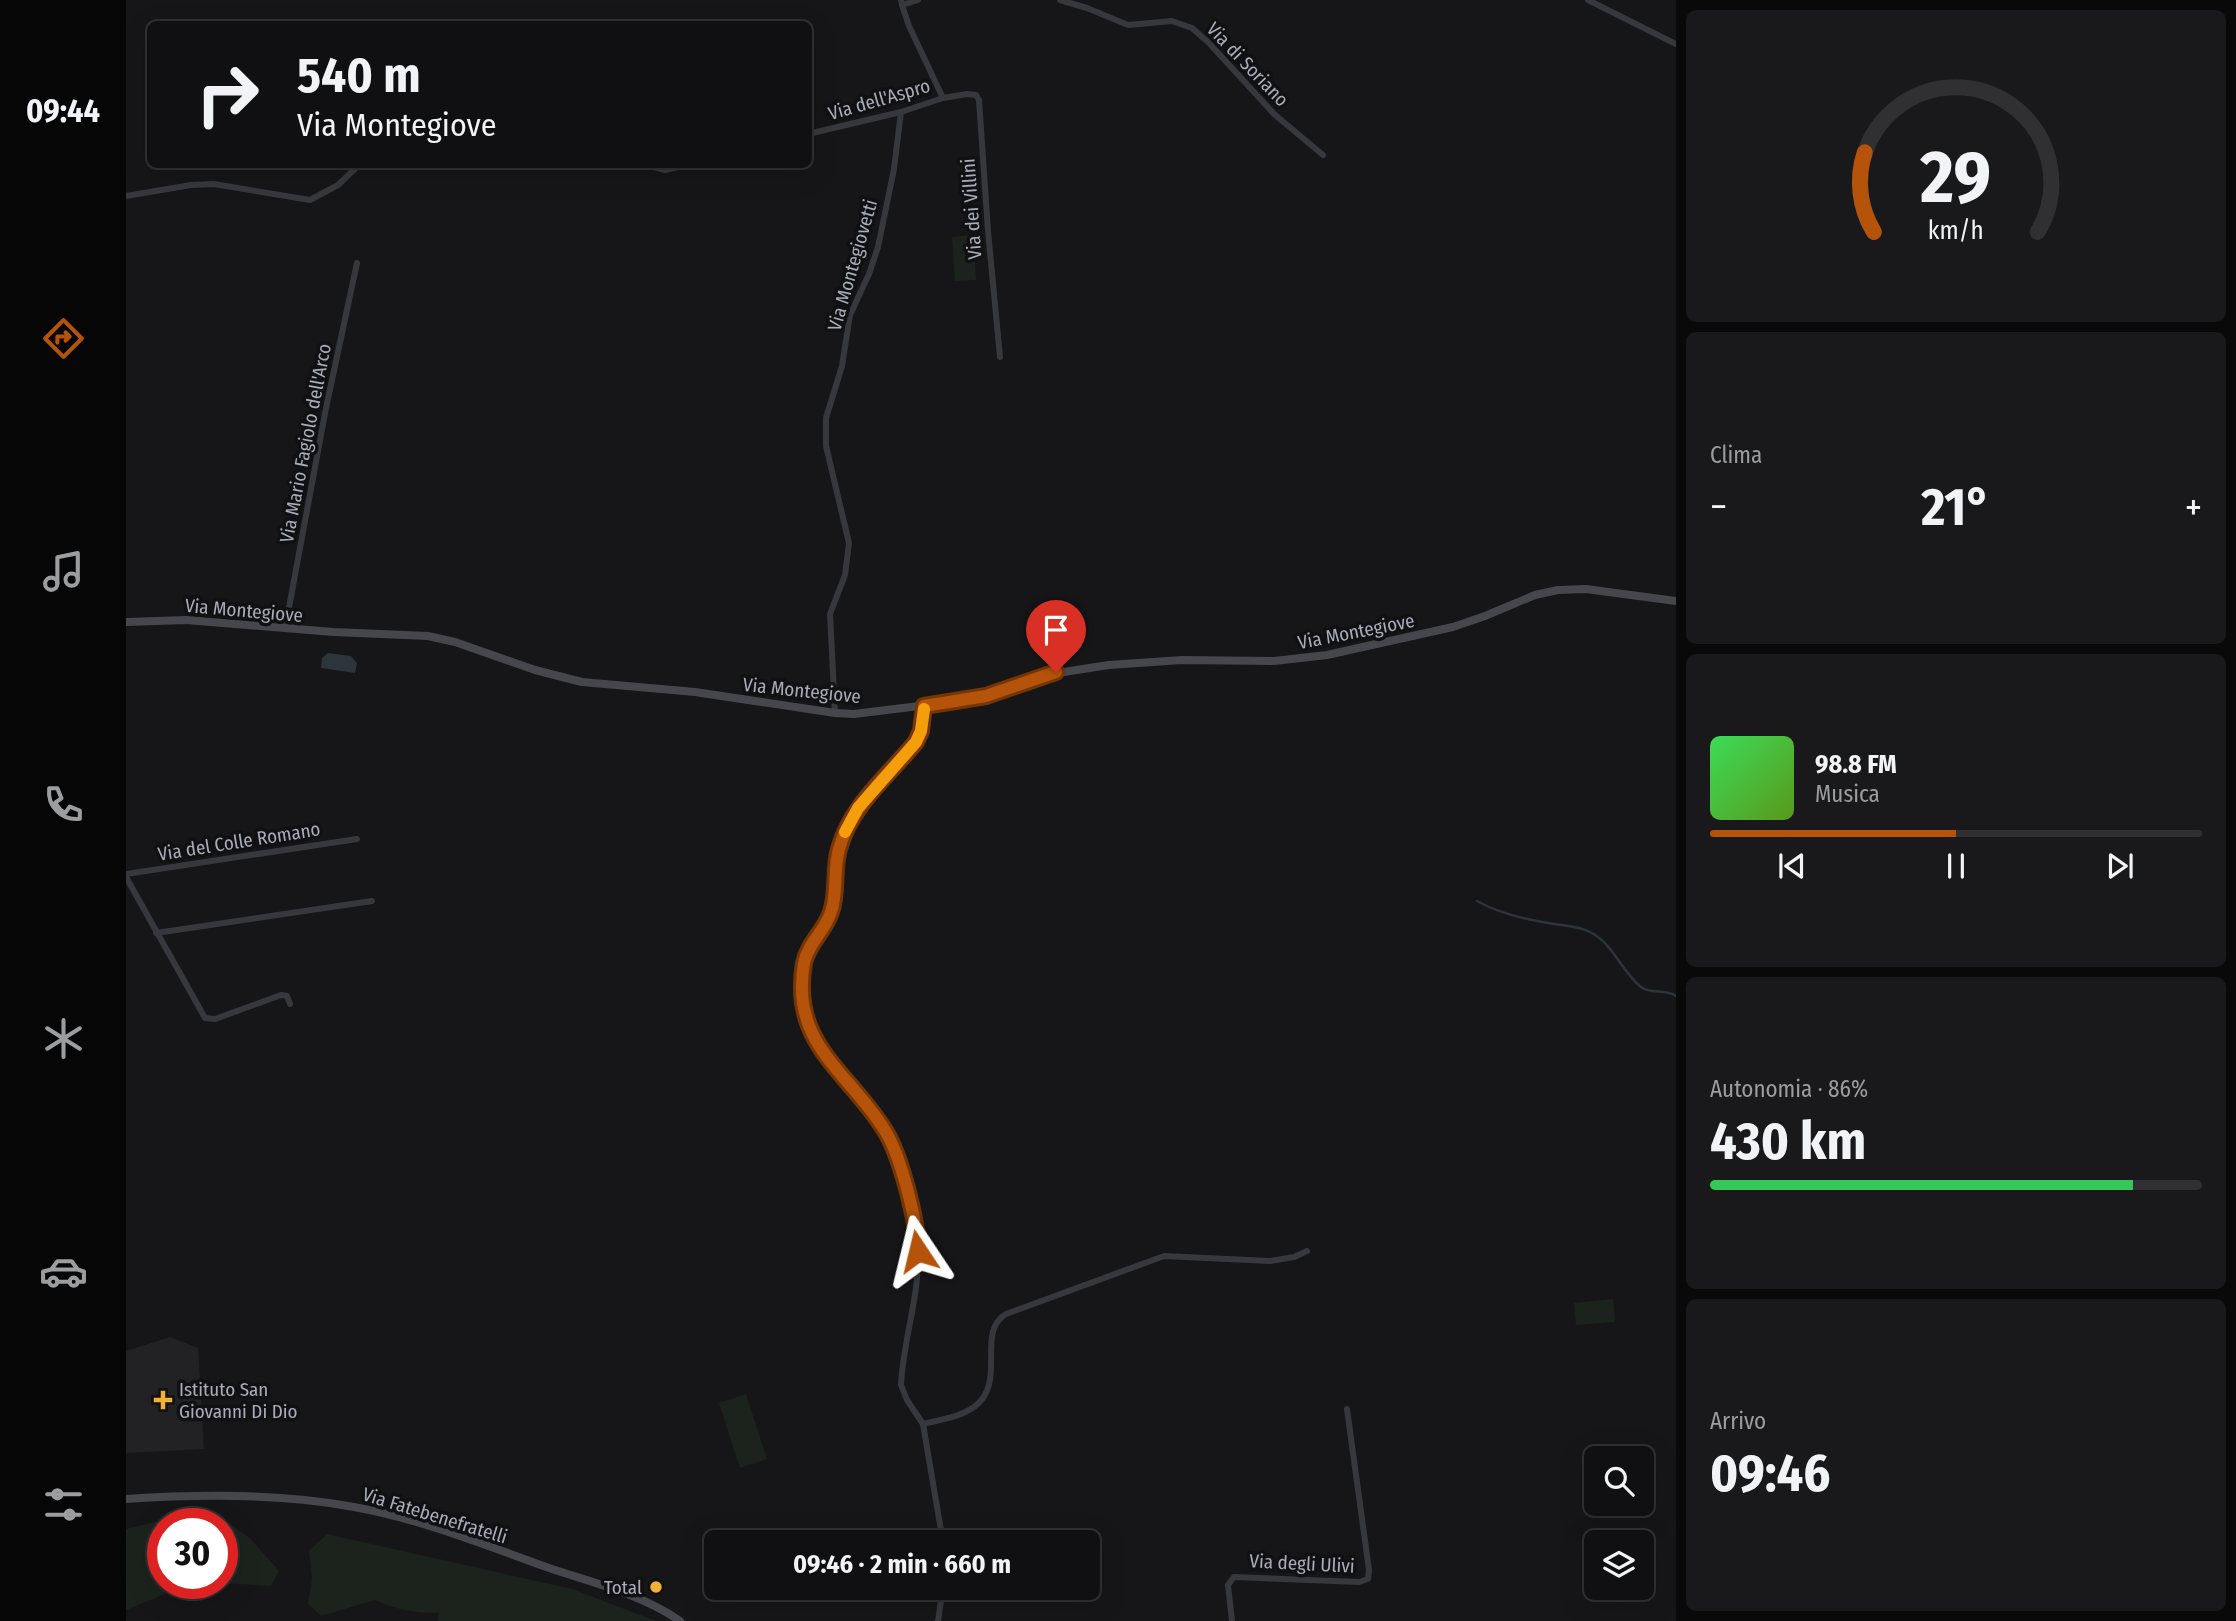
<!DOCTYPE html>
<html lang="it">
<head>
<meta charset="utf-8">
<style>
	body { margin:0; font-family:"Fira Sans Condensed",sans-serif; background:#19191b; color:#f1f3f6; height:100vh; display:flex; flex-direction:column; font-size:26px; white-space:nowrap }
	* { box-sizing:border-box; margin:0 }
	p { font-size:23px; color:#9c9d9f }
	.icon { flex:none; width:38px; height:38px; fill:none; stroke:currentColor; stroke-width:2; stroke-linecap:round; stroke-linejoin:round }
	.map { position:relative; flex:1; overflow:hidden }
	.panel { display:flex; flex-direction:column; gap:10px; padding:10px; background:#09090a; width:560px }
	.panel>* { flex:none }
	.top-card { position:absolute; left:21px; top:21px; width:665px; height:147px; border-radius:10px; box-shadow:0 7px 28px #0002,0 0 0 2px #303032; background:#101012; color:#f1f3f6; overflow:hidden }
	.buttons { position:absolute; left:1458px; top:1446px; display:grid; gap:14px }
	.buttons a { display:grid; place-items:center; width:70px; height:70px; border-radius:10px; background:#101012; box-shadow:0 7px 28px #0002,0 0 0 2px #303032; font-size:35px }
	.speed { position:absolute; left:21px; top:1508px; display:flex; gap:14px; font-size:35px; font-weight:700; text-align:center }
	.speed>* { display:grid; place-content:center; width:91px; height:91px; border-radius:50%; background:#101012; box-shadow:0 7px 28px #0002,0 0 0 2px #303032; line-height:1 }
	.speed .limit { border:10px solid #d22; background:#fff; color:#111 }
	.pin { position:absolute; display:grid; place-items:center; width:60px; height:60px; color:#fff; margin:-72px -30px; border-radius:50% 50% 50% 0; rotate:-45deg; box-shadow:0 0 7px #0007 }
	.pin .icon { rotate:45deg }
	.me { position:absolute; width:77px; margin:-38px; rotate:350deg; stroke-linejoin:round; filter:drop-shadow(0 0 5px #0008) }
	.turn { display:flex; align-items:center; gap:24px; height:147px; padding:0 35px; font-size:32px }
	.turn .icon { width:91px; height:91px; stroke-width:2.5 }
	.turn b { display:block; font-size:49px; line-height:60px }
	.big { font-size:52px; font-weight:700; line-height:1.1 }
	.panel .tile { flex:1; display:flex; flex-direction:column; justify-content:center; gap:10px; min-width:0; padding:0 24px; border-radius:10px; background:#19191b }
	.panel .dial { align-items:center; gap:0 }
	.dial svg { height:182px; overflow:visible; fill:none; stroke:#303032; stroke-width:7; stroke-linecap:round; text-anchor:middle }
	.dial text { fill:#f1f3f6; stroke:none }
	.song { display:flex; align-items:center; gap:21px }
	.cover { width:84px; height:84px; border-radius:10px; background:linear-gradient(135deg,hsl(130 70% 55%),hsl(90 70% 35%)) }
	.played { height:7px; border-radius:4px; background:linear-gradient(90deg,#b45309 50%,#303032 50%) }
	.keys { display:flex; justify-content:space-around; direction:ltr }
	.heat { display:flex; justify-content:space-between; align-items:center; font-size:38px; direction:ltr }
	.charge { height:10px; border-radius:5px; background:linear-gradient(90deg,#34c759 86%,#303032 0) }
	.trip { position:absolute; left:578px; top:1530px; width:396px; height:70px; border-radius:10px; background:#101012; box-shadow:0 7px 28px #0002,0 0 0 2px #303032; font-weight:700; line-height:70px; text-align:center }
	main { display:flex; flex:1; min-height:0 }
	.menu { display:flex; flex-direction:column; width:126px; justify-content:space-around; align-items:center; background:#060607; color:#9c9d9f }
	.menu .icon { width:49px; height:49px }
	.menu .active { color:#b45309 }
	.menu b { font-size:32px; color:#f1f3f6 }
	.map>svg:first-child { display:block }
</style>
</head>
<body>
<main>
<nav class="menu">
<b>09:44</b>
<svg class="icon active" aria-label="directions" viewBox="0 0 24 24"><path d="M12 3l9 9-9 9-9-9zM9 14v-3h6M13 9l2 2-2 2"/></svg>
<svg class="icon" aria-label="music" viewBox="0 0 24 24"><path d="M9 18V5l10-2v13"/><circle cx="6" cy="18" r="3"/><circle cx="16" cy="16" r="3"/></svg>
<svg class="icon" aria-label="phone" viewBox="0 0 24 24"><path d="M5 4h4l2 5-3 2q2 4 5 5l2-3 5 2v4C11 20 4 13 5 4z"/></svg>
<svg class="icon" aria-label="climate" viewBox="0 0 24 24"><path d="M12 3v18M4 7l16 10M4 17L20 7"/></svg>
<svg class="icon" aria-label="car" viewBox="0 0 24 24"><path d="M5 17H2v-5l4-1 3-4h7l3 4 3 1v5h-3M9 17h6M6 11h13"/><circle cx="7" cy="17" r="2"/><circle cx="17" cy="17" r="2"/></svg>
<svg class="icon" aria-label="filters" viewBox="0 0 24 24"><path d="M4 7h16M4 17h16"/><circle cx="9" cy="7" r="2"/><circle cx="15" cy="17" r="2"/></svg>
</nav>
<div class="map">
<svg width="1550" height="1621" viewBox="0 0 1550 1621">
	<rect width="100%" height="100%" fill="#161618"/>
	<path fill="#222225" d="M44,1337l28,11 6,101 -78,4v-102z"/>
	<g fill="#1c231d">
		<path d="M847,235l3,45 -21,1 -3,-44z"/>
		<path d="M1487,1299l2,23 -39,3 -2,-22z"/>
		<path d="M620,1394l21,65 -27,9 -21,-65z"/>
		<path d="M49,1517l46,1 30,21 28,32 -8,15 -49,-3v-59h-59v60h40l-19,2 -58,24v-81z"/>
		<path d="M201,1534l245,55 84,32h-218l1,-8c-24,0 -42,-3 -64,-13l-54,16 -13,-12 4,-25 -3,-28z"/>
	</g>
	<path fill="#2c353c" d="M202,653l23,3 6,7 -2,10 -34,-5 1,-10z"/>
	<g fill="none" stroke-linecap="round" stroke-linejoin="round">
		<path stroke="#2c353c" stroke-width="2.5" d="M1351,901c23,13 50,19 77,23 12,2 24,2 36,8 23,11 31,39 51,55 10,8 24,1 35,9"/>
		<g stroke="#37383d" stroke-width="6">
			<path d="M775,0l1,5 16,-5"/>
			<path d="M934,0l27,8 41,17 44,-4 20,7 17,15 65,71 49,41"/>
			<path d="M1462,0l88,44"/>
			<path d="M817,98l24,-4 9,1 3,5 9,131 12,126"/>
			<path d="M682,134l93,-22 42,-14 -34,-72 -7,-21"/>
			<path d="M517,164l22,6 27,-6"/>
			<path d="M0,196l65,-11 23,-1 96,16 28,-15 22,-21"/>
			<path d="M159,629l41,-221 31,-145"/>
			<path d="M798,706l-3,25 -5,11c-28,34 -65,63 -77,106 -6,21 -1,43 -7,63 -4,12 -14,21 -20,31 -16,27 -14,65 0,92 24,46 71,76 86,127 8,29 20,62 20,93 1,44 -15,87 -17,131l6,15 16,24 20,118"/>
			<path d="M709,713l-5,-99 15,-39 4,-32 -23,-97v-28l16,-52 8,-51 19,-41 9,-27 16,-78 7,-57"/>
			<path d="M0,874l231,-35"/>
			<path d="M0,877l79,141 10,1 66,-24 6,1 3,8"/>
			<path d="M30,933l216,-32"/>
			<path d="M797,1424c17,-4 37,-7 51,-17 34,-24 1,-75 32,-93l158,-58 106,5 24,-4 13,-6"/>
			<path d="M812,1621l5,-34"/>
			<path d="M1106,1621l-4,-36 6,-8 125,5 9,-3 1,-9 -22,-161"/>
		</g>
		<g stroke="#45474d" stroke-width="8">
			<path d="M0,622l60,-2 147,12 95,4 27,6 80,28 47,12 113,10 140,21 19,1 114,-14 76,-25 65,-10 73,-5 92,1 53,-6 126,-28 32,-11 50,-21 23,-5 28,-1 90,12"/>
			<path d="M0,1499c75,-5 154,-6 228,8 68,12 133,39 198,62 42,14 91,26 128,52"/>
		</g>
	</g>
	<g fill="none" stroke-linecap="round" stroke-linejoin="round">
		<defs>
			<path id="route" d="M792,1251c-1,-30 -17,-96 -34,-122 -37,-59 -94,-85 -80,-166 4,-20 21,-32 27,-51 7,-19 2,-43 8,-63 12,-44 49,-73 77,-107l5,-11 3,-25 62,-10 70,-24"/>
		</defs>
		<use href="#route" stroke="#753606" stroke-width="18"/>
		<use href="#route" stroke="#b45309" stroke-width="12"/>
		<path stroke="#f59e0b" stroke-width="12" d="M719,832l13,-24 58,-66 5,-11 3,-22"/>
	</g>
	<g fill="#f2b134" stroke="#111113" stroke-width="2.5">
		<path d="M33.5 1389.5h7v7h7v7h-7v7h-7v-7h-7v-7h7z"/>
		<circle cx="530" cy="1587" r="7"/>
	</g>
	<g text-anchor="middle" stroke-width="7" stroke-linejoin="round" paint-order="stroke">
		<g font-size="19" fill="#a8adb8" stroke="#111113">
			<text transform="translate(1122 64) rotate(46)" y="7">Via di Soriano</text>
			<text transform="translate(753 99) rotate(-16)" y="7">Via dell'Aspro</text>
			<text transform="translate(845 209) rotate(-94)" y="7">Via dei Villini</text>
			<text transform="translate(726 265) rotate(-74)" y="7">Via Montegiovetti</text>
			<text transform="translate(179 443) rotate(-79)" y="7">Via Mario Fagiolo dell'Arco</text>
			<text transform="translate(118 610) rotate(5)" y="7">Via Montegiove</text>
			<text transform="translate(1230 631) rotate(-11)" y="7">Via Montegiove</text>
			<text transform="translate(676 690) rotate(6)" y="7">Via Montegiove</text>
			<text transform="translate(113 841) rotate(-9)" y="7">Via del Colle Romano</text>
			<text transform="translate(309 1515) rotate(17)" y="7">Via Fatebenefratelli</text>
			<text transform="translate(1176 1563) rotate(3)" y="7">Via degli Ulivi</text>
		</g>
		<g font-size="19" fill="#a8adb8" stroke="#111113" text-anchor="start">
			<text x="53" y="1396">Istituto San<tspan x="53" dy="22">Giovanni Di Dio</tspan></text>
			<text x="516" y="1594" text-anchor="end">Total</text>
		</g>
	</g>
</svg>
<div class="buttons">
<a><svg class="icon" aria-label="search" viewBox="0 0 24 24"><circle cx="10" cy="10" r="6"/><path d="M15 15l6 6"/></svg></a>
<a><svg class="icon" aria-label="layers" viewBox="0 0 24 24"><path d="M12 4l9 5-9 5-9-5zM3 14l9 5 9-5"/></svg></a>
</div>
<div class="speed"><div class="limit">30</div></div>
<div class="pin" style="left:930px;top:672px;background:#d93025"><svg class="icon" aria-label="arrive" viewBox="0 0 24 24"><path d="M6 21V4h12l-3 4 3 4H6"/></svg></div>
<svg class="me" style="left:792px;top:1251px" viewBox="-20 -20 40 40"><path d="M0-17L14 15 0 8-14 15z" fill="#b45309" stroke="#fff" stroke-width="4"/></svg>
<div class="trip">09:46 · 2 min · 660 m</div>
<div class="top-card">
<div class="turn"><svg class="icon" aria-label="right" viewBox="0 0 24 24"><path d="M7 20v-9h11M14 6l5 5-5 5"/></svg><div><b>540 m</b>Via Montegiove</div></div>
</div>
</div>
<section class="panel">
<div class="tile dial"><svg viewBox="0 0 100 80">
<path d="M14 69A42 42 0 1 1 86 69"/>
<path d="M14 69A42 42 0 0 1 10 34" stroke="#b45309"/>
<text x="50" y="56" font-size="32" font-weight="700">29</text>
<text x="50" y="72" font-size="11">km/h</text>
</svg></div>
<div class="tile"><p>Clima</p>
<div class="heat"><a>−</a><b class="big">21°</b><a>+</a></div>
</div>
<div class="tile">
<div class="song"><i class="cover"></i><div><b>98.8 FM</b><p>Musica</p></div></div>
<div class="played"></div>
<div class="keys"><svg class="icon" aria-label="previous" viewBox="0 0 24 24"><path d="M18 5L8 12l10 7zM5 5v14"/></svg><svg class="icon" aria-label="pause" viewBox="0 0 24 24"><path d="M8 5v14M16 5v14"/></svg><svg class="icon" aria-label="next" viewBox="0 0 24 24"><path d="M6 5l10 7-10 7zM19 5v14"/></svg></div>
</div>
<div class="tile"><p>Autonomia · 86%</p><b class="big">430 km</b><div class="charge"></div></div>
<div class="tile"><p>Arrivo</p><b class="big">09:46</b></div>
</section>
</main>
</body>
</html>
